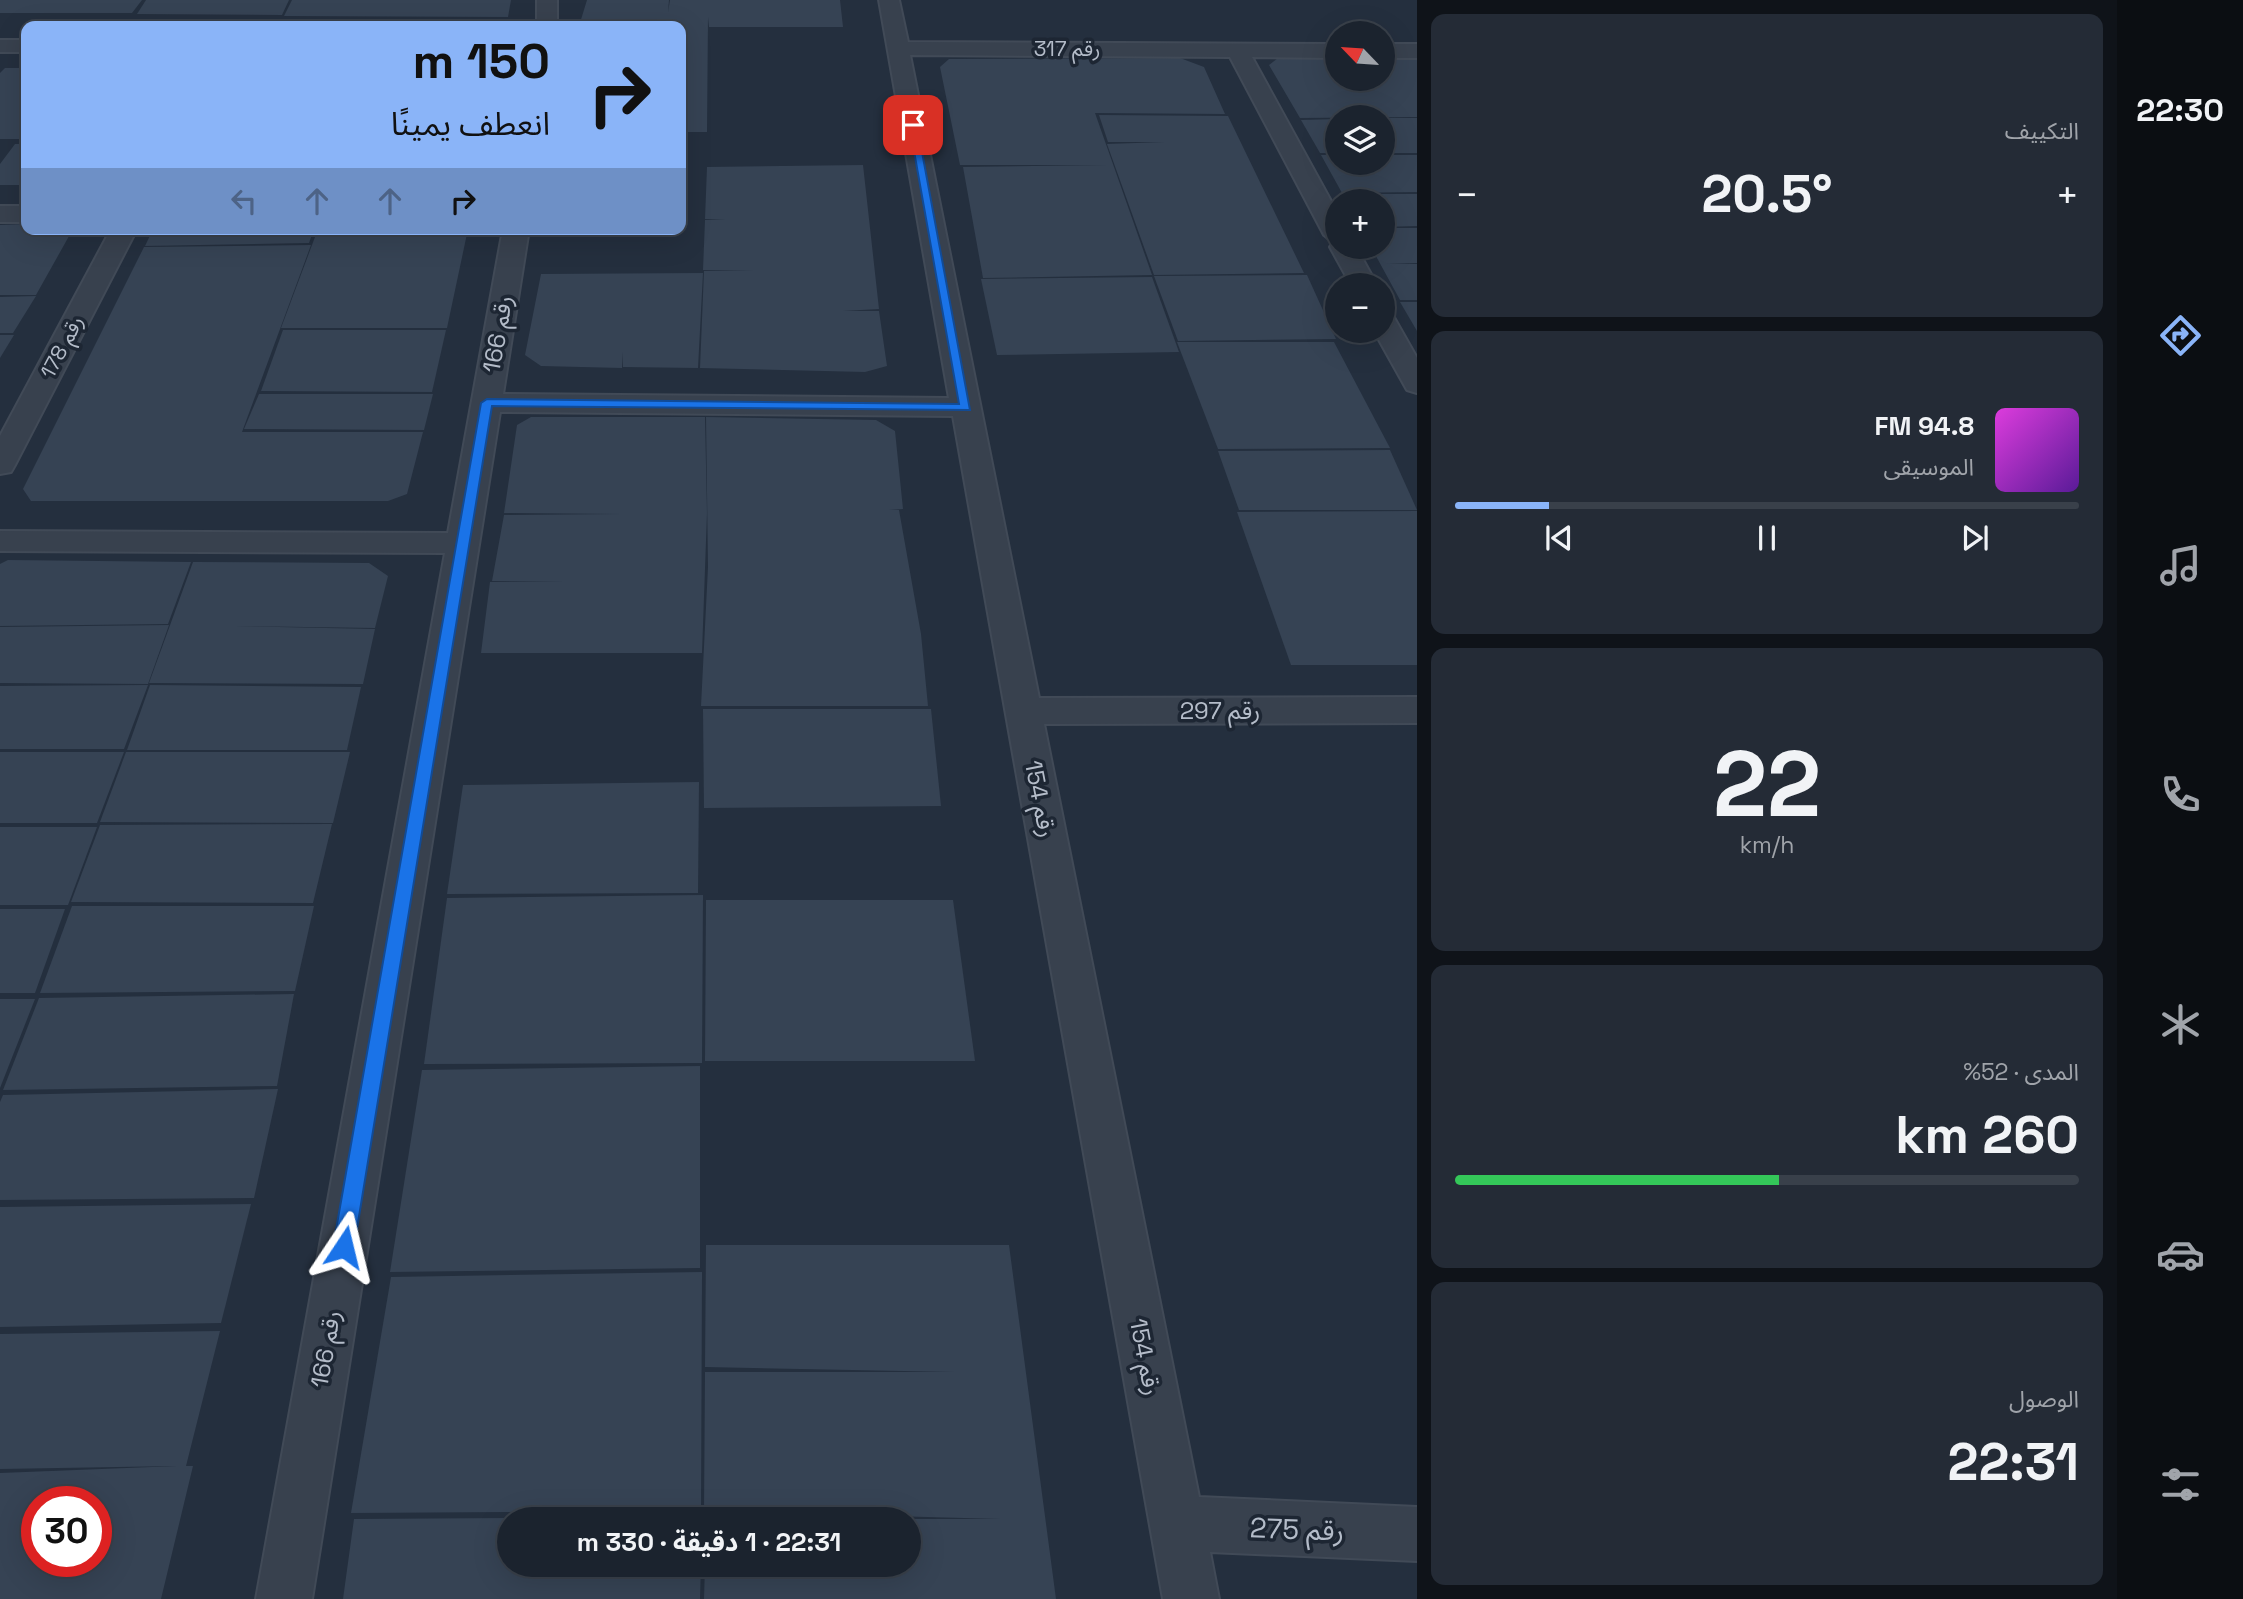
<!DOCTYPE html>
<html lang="ar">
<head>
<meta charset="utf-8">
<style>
	body { margin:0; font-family:"Space Grotesk","Noto Sans Arabic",sans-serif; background:#242b36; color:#f1f3f6; direction:rtl; height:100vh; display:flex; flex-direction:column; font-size:26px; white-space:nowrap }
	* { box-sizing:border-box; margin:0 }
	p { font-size:23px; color:#a0a4aa }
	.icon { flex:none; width:38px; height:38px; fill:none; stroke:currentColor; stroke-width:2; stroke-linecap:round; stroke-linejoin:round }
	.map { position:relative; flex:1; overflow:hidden; direction:ltr }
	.side { display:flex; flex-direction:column; gap:14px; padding:14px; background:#0f1319; width:700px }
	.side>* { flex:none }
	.banner { position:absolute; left:21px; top:21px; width:665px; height:214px; border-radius:14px; box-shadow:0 7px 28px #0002,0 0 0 2px #39404a; direction:rtl; background:#8ab4f8; color:#111; overflow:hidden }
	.needle { width:46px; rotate:295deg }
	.controls { position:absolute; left:1325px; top:21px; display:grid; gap:14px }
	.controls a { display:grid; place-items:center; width:70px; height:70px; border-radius:50%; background:#1b232e; box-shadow:0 7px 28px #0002,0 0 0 2px #39404a; font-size:35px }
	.speed { position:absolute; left:21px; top:1486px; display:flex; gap:14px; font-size:35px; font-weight:700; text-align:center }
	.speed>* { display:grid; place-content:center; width:91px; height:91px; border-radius:50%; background:#1b232e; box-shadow:0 7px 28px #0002,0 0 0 2px #39404a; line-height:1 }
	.speed .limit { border:10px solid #d22; background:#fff; color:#111 }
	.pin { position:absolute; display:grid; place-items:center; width:60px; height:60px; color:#fff; margin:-30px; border-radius:14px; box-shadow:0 4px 10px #0006 }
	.me { position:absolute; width:77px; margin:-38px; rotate:10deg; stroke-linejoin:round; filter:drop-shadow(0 0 5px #0008) }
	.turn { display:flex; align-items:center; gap:24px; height:147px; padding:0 21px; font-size:32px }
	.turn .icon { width:91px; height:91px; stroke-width:2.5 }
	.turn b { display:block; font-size:49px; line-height:60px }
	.lanes { display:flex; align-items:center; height:66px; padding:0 21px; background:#0003; justify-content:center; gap:35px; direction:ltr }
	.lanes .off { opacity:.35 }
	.big { font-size:52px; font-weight:700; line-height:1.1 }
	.side .widget { flex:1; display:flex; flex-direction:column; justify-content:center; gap:10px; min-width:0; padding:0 24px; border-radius:14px; background:#242b36 }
	.side .dial { align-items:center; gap:0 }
	.dial b { font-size:91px; line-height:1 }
	.song { display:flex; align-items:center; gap:21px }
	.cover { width:84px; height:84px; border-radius:10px; background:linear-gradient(135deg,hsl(300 70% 55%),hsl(270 70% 35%)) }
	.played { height:7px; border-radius:4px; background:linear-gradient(90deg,#8ab4f8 15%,#39404a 15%) }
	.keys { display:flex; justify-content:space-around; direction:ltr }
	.heat { display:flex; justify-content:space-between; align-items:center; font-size:38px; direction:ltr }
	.charge { height:10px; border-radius:5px; background:linear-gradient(90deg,#34c759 52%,#39404a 0) }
	.trip { position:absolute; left:497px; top:1507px; width:424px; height:70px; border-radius:35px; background:#1b232e; box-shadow:0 7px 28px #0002,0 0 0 2px #39404a; font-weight:700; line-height:70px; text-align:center; direction:rtl }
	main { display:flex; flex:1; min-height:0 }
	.menu { display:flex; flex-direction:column; width:126px; justify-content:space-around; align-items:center; background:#0b0e12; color:#a0a4aa }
	.menu .icon { width:49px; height:49px }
	.menu .active { color:#8ab4f8 }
	.menu b { font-size:32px; color:#f1f3f6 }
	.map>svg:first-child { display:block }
</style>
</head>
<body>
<main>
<nav class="menu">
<b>22:30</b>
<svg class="icon active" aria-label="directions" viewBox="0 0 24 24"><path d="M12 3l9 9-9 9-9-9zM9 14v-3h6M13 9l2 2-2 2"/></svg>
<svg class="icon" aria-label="music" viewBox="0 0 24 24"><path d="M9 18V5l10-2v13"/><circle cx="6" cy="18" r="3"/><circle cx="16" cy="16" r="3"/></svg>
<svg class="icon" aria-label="phone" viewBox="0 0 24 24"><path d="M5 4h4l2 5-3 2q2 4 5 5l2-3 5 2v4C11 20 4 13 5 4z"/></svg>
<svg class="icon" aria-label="climate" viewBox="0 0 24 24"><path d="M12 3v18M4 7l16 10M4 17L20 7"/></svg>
<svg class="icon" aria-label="car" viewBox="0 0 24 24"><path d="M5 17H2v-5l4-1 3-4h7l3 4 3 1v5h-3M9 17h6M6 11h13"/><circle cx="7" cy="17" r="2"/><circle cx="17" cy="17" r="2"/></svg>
<svg class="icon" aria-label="filters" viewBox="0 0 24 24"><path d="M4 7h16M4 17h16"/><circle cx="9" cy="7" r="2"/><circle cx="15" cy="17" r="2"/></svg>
</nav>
<section class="side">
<div class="widget"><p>التكييف</p>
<div class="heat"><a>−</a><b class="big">20.5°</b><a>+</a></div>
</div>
<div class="widget">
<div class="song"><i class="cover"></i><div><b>94.8 FM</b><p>الموسيقى</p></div></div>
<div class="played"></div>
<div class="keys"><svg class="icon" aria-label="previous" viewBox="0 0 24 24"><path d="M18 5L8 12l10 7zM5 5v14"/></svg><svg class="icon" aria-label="pause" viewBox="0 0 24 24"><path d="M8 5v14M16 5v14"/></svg><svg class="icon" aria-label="next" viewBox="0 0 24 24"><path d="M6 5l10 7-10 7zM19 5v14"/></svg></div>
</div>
<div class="widget dial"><b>22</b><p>km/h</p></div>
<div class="widget"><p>المدى · 52%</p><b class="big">260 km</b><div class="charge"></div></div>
<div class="widget"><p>الوصول</p><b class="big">22:31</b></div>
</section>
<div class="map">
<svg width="1417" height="1599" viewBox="0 0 1417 1599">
	<rect width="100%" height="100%" fill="#242f3e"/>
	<g fill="#364354" fill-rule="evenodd">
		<path d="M0,0h142l-10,13h-132z"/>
		<path d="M146,0h143l-7,15 -145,-1z"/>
		<path d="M292,0h219l-3,17 -224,-1z"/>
		<path d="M587,0h82l-1,12 2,-12h170l3,27h-134l-1,-10 -1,115h-26v-106h-102z"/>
		<path d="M1417,57v60l-117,1 -31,-53 9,-7h59v21h45v-21z"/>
		<path d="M1180,58l24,9 21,47 -130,-1 57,162 -169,3 -20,-111 143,-2h-146l-20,-98 9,-8z"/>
		<path d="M5,68h21v71h-26v-66z"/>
		<path d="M1099,115l129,1 76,157 -150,2 -47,-131 57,-2h-56z"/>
		<rect x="1382" y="118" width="35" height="35"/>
		<path d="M1337,119v34h-17l-19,-33z"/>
		<path d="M15,144h11v41h-26v-21z"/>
		<path d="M1321,155h16v8h45v-8h35v37l-75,1z"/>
		<path d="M863,165l16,144 -36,2h36l8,55 -22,6 -165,-4 4,-97h49l-50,-1 2,-50h20l-20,-1 2,-52z"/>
		<path d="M1342,194h75v32l-35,1v-26h-36z"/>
		<path d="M26,224v5h47l-37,66h-36v-70z"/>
		<path d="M1382,228h35v35h-30l30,1v36h-17l-29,-53h11z"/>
		<path d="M153,229h161l-5,14 -164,3z"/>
		<path d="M318,229h150l-21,99h-166z"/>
		<path d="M311,245l-69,187h181l-16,62 -19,7h-357l-8,-12 121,-242z"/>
		<path d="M703,273l-5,95 -75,-1v-15l-1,16 -81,-2 -16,-11 16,-81z"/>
		<path d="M1307,275l29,64 -158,2 -24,-65z"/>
		<path d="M1152,277l27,75 -182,3 -16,-76z"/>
		<path d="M36,296l-23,37h-13v-36z"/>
		<path d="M1400,302h17v29z"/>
		<path d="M283,330h163l-14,62 -171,-1z"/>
		<path d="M0,335h14l-14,23z"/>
		<path d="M1177,342h157l56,106 -172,1z"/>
		<path d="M259,394h174l-9,36 -180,-1z"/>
		<path d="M531,417h174l2,96 -5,140h-221l9,-71 75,-1h-73l12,-66 115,-1 -115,-1 13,-88z"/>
		<path d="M706,417l170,3 19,11 8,78 -14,1h10l22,124 7,72h-227l7,-139z"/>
		<path d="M1390,450l27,60h-178l-21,-59z"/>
		<path d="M1417,511v154h-126l-54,-153z"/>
		<path d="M8,560l183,2 -23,62 -168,2v-62z"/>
		<path d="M193,562l176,1 19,13 -13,52 -141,-2 141,3 -12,55 -214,-1z"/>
		<path d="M169,625l-21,59 -148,-1v-56z"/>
		<path d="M148,685l-24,64h-124v-63z"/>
		<path d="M150,685l211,2 -14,63h-220z"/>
		<path d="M703,709h228l10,97 -237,2z"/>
		<path d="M0,752h124l-27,71h-97z"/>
		<path d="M126,752h224l-17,71 -233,-1z"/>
		<path d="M699,782l-1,111 -251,1 16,-109z"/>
		<path d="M332,824l-19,79 -242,-1 29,-77z"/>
		<path d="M0,827h97l-29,78h-68z"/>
		<path d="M703,895l-1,168 -278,1 23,-166z"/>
		<path d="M706,900h247l22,161h-270z"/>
		<path d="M72,906h242l-19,85 -255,2z"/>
		<path d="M0,909h65l-30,84h-35z"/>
		<path d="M294,994l-17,92 -274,4 36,-92z"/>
		<path d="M0,999h35l-35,89z"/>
		<path d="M700,1066v202l-310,4 32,-202z"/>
		<path d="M278,1089l-24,109 -254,2v-98l3,-7z"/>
		<path d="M251,1204l-30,119 -221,4v-120z"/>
		<path d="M706,1245h303l47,354h-352l1,-35h203v-45h92l-296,-8 1,-139h249l-249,-5z"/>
		<path d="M702,1272l-1,239 -350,2 40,-236z"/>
		<path d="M220,1331l-34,135h7l-32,133h-161v-126l177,-7 -177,3v-135zM37,1502h59v59h-59z"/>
		<path d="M706,1515l95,2v2h-95z"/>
		<path d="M509,1518v46h192l-1,35h-357l11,-80z"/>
	</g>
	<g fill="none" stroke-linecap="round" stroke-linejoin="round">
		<defs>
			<g id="street">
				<rect x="537" y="0" width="20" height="26"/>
				<path d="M879,0h20l9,42 429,2v14l-85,-1 85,155v35h19l21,38h-26l-21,-38 3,-5 -9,-7 -94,-178 -320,-2 129,643 378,-1v26l-373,1 155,773 218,10v54l-207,-9 9,47h-56l-210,-1183 -453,-4 -188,1187h-56l189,-1046 -445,-2v-20l448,2 55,-304h26l-26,165 446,4z"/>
				<rect x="0" y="40" width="26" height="12"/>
				<rect x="1382" y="44" width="35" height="14"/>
				<rect x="0" y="206" width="26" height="16"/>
				<path d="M111,229h26l-122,236 -4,7 -11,2v-38z"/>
				<path d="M1382,312l10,2 25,44v35l-10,-3 -33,-59h8z"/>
			</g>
		</defs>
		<use href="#street" stroke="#414a57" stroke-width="4"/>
		<use href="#street" fill="#38414e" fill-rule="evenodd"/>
	</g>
	<path fill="#1a73e8" stroke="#114b97" stroke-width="2" d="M909,123l8,2 53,285 -478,-4 -138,841 -3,7 -7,2 -8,-2 -3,-7 148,-844 6,-4 472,5z"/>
	<g text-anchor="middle" stroke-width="7" stroke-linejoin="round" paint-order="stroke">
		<g font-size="21" fill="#b4bcc9" stroke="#1d2633">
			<text x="1067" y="56">رقم 317</text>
			<text transform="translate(62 347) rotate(-62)" y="7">رقم 178</text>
		</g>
		<g font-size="24" fill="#b4bcc9" stroke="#1d2633">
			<text transform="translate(498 334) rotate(-80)" y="8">رقم 166</text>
			<text x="1220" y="719">رقم 297</text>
			<text transform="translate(1040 799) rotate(79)" y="8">رقم 154</text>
			<text transform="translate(326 1349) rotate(-80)" y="8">رقم 166</text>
			<text transform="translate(1145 1357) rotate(79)" y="8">رقم 154</text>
		</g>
		<g font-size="28" fill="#b4bcc9" stroke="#1d2633">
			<text transform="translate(1297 1529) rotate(2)" y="10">رقم 275</text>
		</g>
	</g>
</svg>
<div class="controls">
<a><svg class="needle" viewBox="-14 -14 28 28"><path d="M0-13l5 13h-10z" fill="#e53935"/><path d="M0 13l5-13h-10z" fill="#a0a4aa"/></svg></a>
<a><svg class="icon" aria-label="layers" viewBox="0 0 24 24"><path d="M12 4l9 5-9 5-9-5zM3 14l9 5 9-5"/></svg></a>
<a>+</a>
<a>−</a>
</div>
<div class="speed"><div class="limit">30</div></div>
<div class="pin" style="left:913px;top:125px;background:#d93025"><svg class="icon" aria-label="arrive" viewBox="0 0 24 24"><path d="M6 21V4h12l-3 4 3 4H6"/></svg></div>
<svg class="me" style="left:344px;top:1247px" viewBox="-20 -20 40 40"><path d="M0-17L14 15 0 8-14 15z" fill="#1a73e8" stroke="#fff" stroke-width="4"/></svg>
<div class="trip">22:31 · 1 دقيقة · 330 m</div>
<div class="banner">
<div class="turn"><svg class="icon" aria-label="right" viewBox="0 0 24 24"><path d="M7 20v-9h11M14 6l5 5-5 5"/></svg><div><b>150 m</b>انعطف يمينًا</div></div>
<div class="lanes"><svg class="icon off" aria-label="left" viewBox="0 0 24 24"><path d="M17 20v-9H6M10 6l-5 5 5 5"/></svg><svg class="icon off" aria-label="ahead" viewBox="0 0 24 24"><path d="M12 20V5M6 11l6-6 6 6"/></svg><svg class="icon off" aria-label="ahead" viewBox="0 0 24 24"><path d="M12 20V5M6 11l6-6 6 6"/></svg><svg class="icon" aria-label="right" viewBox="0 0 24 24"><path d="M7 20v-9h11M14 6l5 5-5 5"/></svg></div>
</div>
</div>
</main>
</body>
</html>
